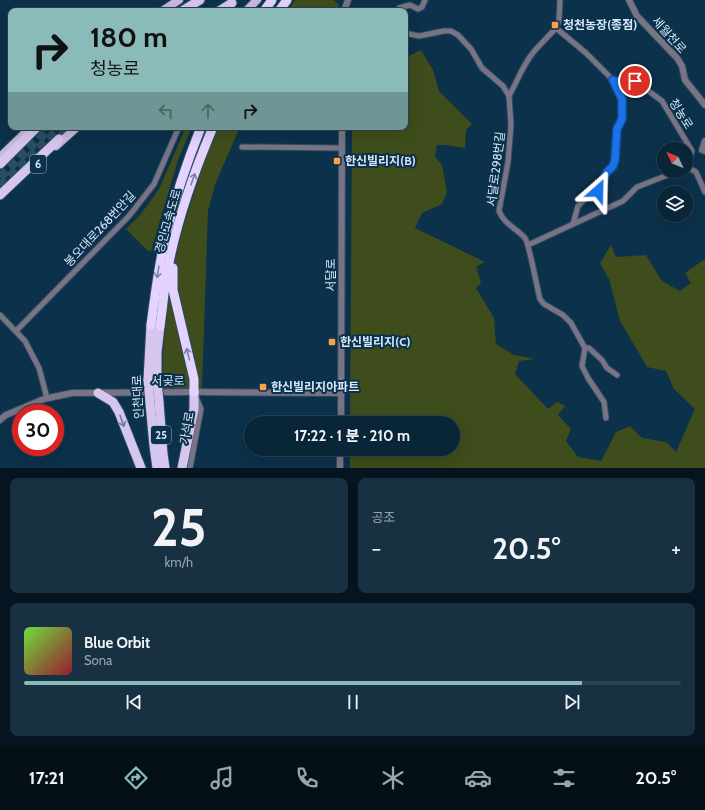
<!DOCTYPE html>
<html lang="ko">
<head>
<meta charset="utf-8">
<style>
	body { margin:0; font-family:Cabin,"Noto Sans KR",sans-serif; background:#173143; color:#f1f3f6; height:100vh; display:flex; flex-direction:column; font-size:15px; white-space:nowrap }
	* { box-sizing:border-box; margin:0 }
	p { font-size:13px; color:#99a5ae }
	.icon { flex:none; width:22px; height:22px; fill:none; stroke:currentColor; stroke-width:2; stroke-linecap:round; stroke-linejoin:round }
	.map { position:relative; height:468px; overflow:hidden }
	.drawer { display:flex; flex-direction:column; gap:10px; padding:10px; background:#05141f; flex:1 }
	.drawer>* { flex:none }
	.guide { position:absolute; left:8px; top:8px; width:400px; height:122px; border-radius:8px; box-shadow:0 4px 16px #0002,0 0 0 1px #294253; background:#8bbbb9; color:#111; overflow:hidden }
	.needle { width:26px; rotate:313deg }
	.buttons { position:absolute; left:657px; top:142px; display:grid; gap:8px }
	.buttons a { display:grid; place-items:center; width:36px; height:36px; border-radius:50%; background:#092538; box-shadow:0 4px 16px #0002,0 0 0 1px #294253; font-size:20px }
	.speed { position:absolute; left:12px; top:404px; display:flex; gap:8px; font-size:20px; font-weight:700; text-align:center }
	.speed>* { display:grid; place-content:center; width:52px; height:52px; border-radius:50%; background:#092538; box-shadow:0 4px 16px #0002,0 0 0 1px #294253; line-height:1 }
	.speed .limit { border:6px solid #d22; background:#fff; color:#111 }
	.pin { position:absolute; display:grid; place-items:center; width:34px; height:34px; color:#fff; margin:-17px; border:2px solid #fff; border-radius:50%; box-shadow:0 1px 4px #0007 }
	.me { position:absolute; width:44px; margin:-22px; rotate:25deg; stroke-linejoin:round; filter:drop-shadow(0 0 3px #0008) }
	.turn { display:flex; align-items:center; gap:14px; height:84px; padding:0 16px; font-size:18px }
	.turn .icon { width:52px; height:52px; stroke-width:2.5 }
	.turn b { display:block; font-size:28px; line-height:34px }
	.lanes { display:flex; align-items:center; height:38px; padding:0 16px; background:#0003; justify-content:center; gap:20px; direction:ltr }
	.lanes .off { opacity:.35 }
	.big { font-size:30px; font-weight:800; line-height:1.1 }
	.drawer .card { flex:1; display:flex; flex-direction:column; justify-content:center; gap:6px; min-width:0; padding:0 14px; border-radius:8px; background:#173143 }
	.drawer .dial { align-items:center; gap:0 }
	.dial b { font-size:52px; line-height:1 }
	.song { display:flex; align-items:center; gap:12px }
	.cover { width:48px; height:48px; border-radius:6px; background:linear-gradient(135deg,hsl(100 70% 55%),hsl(350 70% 35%)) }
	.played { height:4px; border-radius:2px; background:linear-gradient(90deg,#8bbbb9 85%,#294253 85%) }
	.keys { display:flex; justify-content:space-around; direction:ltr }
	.heat { display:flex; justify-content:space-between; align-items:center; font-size:22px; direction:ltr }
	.drawer .tiles { flex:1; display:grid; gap:10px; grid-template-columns:1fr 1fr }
	.card:last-child { grid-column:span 2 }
	.trip { position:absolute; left:244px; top:416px; width:216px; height:40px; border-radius:20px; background:#092538; box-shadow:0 4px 16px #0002,0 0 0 1px #294253; font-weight:800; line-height:40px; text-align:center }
	.menu { display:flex; height:64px; justify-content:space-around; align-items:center; background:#040f16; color:#99a5ae }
	.menu .icon { width:28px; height:28px }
	.menu .active { color:#8bbbb9 }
	.menu b { font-size:18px; color:#f1f3f6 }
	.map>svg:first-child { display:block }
</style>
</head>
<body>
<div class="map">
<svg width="705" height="468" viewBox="0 0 705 468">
	<rect width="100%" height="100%" fill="#0c314a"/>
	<g fill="#3e4d1b">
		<path d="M295,0h39l5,5v6h-51z"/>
		<path d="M421,50l12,20 6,21 33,33 -6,6 -1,18 -20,-3h-8l-2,12 7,8 5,27 -5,12 -20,9 -7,15 70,34 -9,5 5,16 -5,5 18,30 2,26 18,11 21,4 -16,2 -4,13 33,35 9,-7 8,4 -7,9 13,14 -5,12 12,16 23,4 15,-29 14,-6 12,12 24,4 10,10 19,-43 -21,-20 -8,-18 -19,-4 -27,-46 -11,-42 -9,-16 11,-18 5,12 30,-2 16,26 18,10 11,-8 -6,-10 20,-14v209h-355v-19h103v-26h-103l2,-296h53v-69z"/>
		<path d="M186,127h6l-14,33 -27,91h-3l-22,-22 15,-15 18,-25z"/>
		<path d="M218,127h22l-24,55 -8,28 -6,178 -39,1v-39l6,-56 10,-54 28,-87z"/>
	</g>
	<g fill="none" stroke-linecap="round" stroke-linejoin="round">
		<g stroke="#2a4d64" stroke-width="9" stroke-dasharray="9 4.5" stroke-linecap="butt">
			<path d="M59,139l11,-12"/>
			<path d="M0,177l51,-50"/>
			<path d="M0,186l61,-59"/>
		</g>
		<defs>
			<g id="minor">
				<path d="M560,0l-1,20 -3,8 30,25 27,27 6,1h16l27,20 30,50 -5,16 9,5 9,20"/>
				<path d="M398,11l1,-3 11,-3 8,4 4,-2 3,-7"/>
				<path d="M405,33l14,3 25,-5h7l7,4 13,14 11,19 21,18 6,10 2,29 -3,37 -9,49c5,13 17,17 26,27 4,5 12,50 15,61l4,5 19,11 8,8 14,25 -3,18 6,12 16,24 2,16"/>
				<path d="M509,96c8,-14 13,-29 23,-42 7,-9 16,-17 24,-26"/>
				<path d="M242,147l100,1"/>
				<path d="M573,224l5,-18 7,-7 9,-4 4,-4 9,-19 6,-6 2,-6 2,-31 5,-10v-20l-9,-19"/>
				<path d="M528,245l95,-44 14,-14 41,-16"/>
				<path d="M0,315l25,26 14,27 8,30"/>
				<path d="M16,331l113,-115 25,-32 25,-57"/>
				<path d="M585,348h4l13,12 5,8 10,7"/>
				<path d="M190,468l11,-59 -5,-12"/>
			</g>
			<g id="tertiary">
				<path d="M629,0l8,16 40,42 5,8 3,14 20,25"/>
				<path d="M344,11l4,-11"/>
				<path d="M705,141l-3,9 3,1"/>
				<path d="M0,420l6,-5 38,-16 28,-6 122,-1 148,1"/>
				<path d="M341,423l1,-296"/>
				<path d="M340,468v-19"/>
			</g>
			<g id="primary">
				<path d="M162,11l17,-11"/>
				<path d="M246,11l11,-11"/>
				<path d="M56,146l21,-19"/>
				<path d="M0,157l31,-30"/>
			</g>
			<g id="trunk">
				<path d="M182,11l18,-11"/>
				<path d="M219,11l13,-8"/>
				<path d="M0,164l37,-37"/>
				<path d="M0,195l59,-56"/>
				<path d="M148,380l3,-55"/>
				<path d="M157,381v-29l3,-26"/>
				<path d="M98,393l15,9 6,10 22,56"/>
				<path d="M159,402l4,52 2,14"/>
				<path d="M150,403l4,43 3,22"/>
				<path d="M182,468l12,-59v-17"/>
			</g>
			<g id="motorway">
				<path d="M264,11l8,-11"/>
				<path d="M279,11l8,-11"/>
				<path d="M173,268v22l21,89v13"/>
				<path d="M151,325c4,-31 8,-61 15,-91 9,-36 21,-72 35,-107"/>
				<path d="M160,326c3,-19 4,-39 8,-58 9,-49 26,-96 45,-141"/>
			</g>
		</defs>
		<use href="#minor" stroke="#2c4e66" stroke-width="7"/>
		<use href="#tertiary" stroke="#2c4e66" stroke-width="8"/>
		<use href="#primary" stroke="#2c4e66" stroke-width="10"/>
		<use href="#trunk" stroke="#2c4e66" stroke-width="11"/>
		<use href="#motorway" stroke="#2c4e66" stroke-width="11"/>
		<use href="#minor" stroke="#7a7385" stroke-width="5"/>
		<use href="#tertiary" stroke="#7a7385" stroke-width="6"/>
		<use href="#primary" stroke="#c7b8dc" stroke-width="8"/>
		<use href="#trunk" stroke="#d6c6ee" stroke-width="9"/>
		<use href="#motorway" stroke="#e5d3ff" stroke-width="9"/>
		<defs>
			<g id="trunk-bridge">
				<path d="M148,380l2,23"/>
				<path d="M157,381l2,21"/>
			</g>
		</defs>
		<use href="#trunk-bridge" stroke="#2c4e66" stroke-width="11" stroke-linecap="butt"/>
		<use href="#trunk-bridge" stroke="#d6c6ee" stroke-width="9"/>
	</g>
	<defs><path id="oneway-shaft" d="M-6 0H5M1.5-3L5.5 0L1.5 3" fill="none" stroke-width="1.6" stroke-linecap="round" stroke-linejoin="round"/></defs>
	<g stroke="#7882a4">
		<use href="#oneway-shaft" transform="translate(193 179) rotate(-71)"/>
		<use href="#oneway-shaft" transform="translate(158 272) rotate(99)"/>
		<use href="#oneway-shaft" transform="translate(188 354) rotate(-104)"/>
	</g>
	<use stroke="#717c9c" href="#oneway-shaft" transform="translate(122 421) rotate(71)"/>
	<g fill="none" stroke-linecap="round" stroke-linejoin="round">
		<defs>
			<path id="route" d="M598,191l9,-19 6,-6 2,-6 2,-31 5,-10v-20l-9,-19 6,2 16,-1"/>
		</defs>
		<use href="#route" stroke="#114b97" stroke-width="10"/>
		<use href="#route" stroke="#1a73e8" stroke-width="7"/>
	</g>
	<g fill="#f7a149" stroke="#0c314a" stroke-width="1.5">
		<rect x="551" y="21" width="8" height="8" rx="2"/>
		<rect x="333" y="157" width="8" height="8" rx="2"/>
		<rect x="328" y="338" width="8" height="8" rx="2"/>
		<rect x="259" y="383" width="8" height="8" rx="2"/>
	</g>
	<g text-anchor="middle" stroke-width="4" stroke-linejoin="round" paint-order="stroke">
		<g fill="#0c314a" stroke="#99b2c5" stroke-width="1">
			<rect x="30" y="155" width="16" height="18" rx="3"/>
			<rect x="151" y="426" width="20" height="18" rx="3"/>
		</g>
		<g font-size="11" font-weight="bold" fill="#d5e9fa">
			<text x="38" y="168">6</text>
			<text x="161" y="439">25</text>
		</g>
		<g font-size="12" font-weight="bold" fill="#d5e9fa" stroke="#0c314a" text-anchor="start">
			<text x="563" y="29">청천농장(종점)</text>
			<text x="345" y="165">한신빌리지(B)</text>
			<text x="340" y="346">한신빌리지(C)</text>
			<text x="271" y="391">한신빌리지아파트</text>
		</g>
		<g font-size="12" fill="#d5e9fa" stroke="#0c314a">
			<text transform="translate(669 35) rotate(48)" y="4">세월천로</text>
			<text transform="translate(681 114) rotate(58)" y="4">청농로</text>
			<text transform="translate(496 169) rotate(-83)" y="4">서달로298번길</text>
			<text transform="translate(168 221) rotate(-74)" y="4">경인고속도로</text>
			<text transform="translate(100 229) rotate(-47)" y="4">봉오대로268번안길</text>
			<text transform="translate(331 275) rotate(-90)" y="4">서달로</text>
			<text x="168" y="385">서곶로</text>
			<text transform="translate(138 397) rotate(-93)" y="4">인천대로</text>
			<text transform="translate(187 428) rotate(-80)" y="4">가석로</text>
		</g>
	</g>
</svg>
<div class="buttons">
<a><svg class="needle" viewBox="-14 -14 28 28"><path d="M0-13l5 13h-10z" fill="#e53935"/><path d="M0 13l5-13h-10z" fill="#99a5ae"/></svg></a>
<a><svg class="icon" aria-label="layers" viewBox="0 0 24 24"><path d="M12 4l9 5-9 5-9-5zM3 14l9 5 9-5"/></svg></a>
</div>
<div class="speed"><div class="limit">30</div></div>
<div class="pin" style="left:635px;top:81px;background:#d93025"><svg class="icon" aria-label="arrive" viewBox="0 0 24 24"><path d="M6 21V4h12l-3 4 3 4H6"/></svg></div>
<svg class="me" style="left:598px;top:191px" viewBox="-20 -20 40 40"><path d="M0-17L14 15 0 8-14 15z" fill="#1a73e8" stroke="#fff" stroke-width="4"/></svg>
<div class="trip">17:22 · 1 분 · 210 m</div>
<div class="guide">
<div class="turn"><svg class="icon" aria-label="right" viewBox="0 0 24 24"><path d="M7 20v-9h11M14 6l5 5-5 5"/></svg><div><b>180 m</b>청농로</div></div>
<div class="lanes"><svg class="icon off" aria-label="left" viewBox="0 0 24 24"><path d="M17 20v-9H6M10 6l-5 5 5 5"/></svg><svg class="icon off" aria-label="ahead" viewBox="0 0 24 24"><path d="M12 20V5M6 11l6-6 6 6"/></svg><svg class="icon" aria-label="right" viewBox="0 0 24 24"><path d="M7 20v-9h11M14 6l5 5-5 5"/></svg></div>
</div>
</div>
<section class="drawer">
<div class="tiles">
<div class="card dial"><b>25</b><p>km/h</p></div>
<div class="card"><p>공조</p>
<div class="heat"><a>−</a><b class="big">20.5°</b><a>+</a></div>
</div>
<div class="card">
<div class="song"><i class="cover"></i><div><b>Blue Orbit</b><p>Sona</p></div></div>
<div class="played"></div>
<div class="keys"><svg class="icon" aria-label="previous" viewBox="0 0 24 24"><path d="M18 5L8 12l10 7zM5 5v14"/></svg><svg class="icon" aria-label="pause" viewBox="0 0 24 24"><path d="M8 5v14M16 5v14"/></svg><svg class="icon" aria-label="next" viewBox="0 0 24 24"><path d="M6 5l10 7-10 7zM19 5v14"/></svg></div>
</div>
</div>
</section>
<nav class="menu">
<b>17:21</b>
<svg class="icon active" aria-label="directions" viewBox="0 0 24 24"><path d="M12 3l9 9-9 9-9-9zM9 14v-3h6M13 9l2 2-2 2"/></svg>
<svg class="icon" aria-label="music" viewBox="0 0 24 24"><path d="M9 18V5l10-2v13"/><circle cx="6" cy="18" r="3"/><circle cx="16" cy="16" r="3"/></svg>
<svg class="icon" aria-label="phone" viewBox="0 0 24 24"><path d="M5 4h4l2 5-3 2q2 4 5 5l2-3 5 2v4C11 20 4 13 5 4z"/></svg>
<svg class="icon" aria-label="climate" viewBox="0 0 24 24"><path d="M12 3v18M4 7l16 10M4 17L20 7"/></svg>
<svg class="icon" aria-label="car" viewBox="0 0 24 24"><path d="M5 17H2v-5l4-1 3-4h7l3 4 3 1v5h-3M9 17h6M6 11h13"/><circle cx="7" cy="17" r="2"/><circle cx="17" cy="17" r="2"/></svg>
<svg class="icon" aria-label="filters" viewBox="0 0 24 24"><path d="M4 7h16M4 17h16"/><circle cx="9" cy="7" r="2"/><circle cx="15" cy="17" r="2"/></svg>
<b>20.5°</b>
</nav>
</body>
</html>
